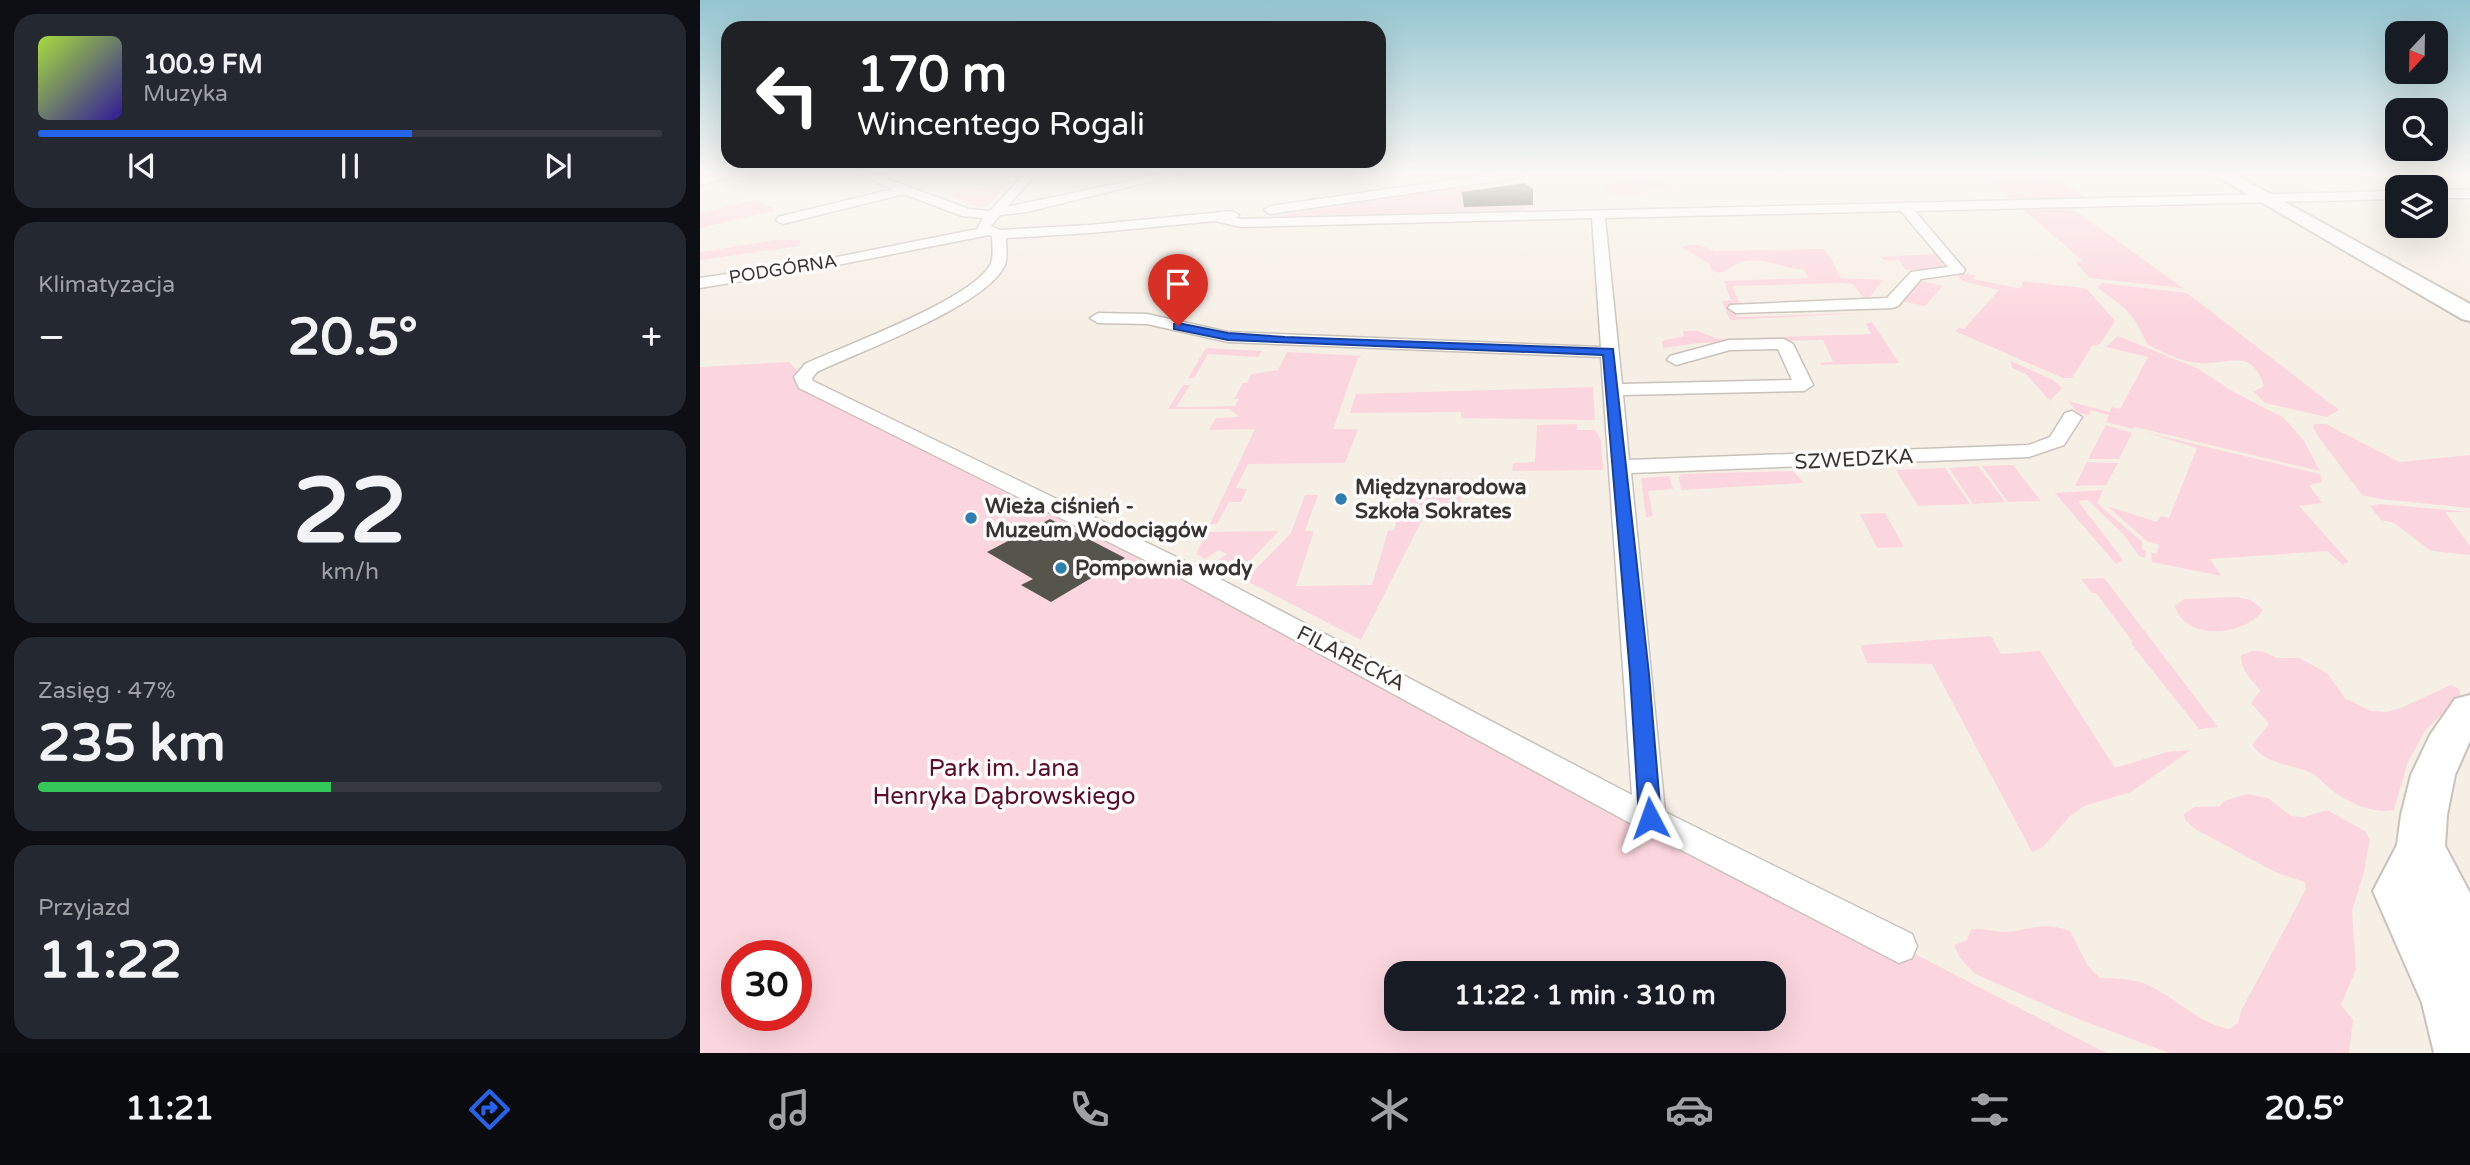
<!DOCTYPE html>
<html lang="pl">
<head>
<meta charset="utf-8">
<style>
	body { margin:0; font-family:"Varela Round",sans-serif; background:#242831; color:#f1f3f6; height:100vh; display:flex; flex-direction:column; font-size:26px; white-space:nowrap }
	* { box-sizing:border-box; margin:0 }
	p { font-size:23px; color:#9ea1a6 }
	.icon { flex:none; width:38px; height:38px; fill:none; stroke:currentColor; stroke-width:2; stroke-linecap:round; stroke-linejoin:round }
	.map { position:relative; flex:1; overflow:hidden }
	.drawer { display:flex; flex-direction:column; gap:14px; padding:14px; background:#0d0f14; width:700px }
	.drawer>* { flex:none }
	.banner { position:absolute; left:21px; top:21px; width:665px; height:147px; border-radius:21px; box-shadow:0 7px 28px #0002; background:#202124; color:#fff; overflow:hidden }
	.needle { width:46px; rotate:202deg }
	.tools { position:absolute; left:1685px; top:21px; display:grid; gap:14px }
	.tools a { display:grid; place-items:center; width:63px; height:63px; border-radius:14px; background:#171b24; box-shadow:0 7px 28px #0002; font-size:35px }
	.speed { position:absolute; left:21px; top:940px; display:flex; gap:14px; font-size:35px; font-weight:700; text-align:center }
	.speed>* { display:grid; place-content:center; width:91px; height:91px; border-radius:50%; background:#171b24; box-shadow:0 7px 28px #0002; line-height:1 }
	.speed .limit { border:10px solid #d22; background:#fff; color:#111 }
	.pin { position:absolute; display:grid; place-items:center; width:60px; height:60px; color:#fff; margin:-72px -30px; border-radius:50% 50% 50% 0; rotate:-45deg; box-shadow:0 0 7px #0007 }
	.pin .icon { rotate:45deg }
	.me { position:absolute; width:77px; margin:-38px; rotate:356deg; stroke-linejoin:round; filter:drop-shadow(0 0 5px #0008) }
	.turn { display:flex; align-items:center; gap:24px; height:147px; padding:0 21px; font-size:32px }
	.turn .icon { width:91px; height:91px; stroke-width:2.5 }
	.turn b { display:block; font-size:49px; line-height:60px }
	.big { font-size:52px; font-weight:800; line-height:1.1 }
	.drawer .tile { flex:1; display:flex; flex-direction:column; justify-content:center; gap:10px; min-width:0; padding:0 24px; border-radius:21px; background:#242831 }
	.drawer .dial { align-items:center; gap:0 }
	.dial b { font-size:91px; line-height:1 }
	.song { display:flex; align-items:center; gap:21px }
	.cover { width:84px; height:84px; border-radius:10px; background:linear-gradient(135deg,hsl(80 70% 55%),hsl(250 70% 35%)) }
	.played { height:7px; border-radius:4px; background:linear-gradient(90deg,#2563eb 60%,#363941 60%) }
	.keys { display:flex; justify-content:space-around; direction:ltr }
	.heat { display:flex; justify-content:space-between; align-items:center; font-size:38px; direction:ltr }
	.charge { height:10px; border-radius:5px; background:linear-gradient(90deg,#34c759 47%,#363941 0) }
	.trip { position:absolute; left:684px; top:961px; width:402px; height:70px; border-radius:21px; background:#171b24; box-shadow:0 7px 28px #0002; font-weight:800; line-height:70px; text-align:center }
	.dock { display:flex; height:112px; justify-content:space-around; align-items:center; background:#090b0e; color:#9ea1a6 }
	.dock .icon { width:49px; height:49px }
	.dock .current { color:#2563eb }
	.dock b { font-size:32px; color:#f1f3f6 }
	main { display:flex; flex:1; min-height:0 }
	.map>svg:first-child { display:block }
</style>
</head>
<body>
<main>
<section class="drawer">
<div class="tile">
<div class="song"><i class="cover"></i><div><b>100.9 FM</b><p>Muzyka</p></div></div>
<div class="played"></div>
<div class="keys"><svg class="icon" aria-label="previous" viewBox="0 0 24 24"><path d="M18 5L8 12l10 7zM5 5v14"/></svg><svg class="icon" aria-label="pause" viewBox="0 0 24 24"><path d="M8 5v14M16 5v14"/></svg><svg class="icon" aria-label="next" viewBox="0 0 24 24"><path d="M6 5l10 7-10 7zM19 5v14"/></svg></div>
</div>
<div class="tile"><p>Klimatyzacja</p>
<div class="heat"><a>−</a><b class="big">20.5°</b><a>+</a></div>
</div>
<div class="tile dial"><b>22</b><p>km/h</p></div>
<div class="tile"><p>Zasięg · 47%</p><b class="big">235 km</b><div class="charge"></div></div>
<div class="tile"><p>Przyjazd</p><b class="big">11:22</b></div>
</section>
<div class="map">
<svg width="1770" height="1053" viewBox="0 0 1770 1053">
	<rect width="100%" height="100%" fill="#f6efe6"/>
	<g fill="#fcd6de" fill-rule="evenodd">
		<path d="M927,174l8,4 15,-3 29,15h-37l1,4c-13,1 -29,1 -42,-3l7,-2 -8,-5 29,-3 -15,-6z"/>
		<path d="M1278,174h72l35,23 -75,2z"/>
		<path d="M312,180l-9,9 -18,-2 18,3 -17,17h-9l-30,-12z"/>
		<path d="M776,184l8,15 11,1 2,7h32l-14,5 -239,4z"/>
		<path d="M56,200l20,10 -76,18v-15z"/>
		<path d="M1373,209l110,79 -94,-10 -13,-16 7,-1 -59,-51z"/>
		<path d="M78,240h22v6l-100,14v-8z"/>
		<path d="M988,245h11l16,6 108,-2 8,9 10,20 42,2 -13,17h-7l-10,-13 -11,-1 -110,3 8,18 -8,1 5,12 127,-4 -134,7 -8,-19 9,-1 -7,-19 85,-3 -6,-9c-21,0 -37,-13 -61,-7 -14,4 -15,14 -31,9l-1,-7 -29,-17z"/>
		<path d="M1232,254l6,1 6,11 -11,4h-27l-7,-10h-16l-2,-3z"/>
		<path d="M1255,272l20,3 -2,4 45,9 4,-1v-6l61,7 5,2 27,31 -15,23 -8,2 -20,32h-9l-108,-47 4,-3 5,1 35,-39 -37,-9z"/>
		<path d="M1217,280l26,6 -18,20 -24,-5z"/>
		<path d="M1402,283l85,10 152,117 -12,7 -62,-14 -11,-11 10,-6c-13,-39 -33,-21 -65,-23 -18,-1 -36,-11 -52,-19 -14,-32 -20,-35 -48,-55l-1,-3z"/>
		<path d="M1172,322l27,41 -78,2 -1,-2 13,-1 -10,-22 -124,3 -36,5 -1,-7 22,-5 -1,-5h14l22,8 152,-5 -5,-10z"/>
		<path d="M1418,336l81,33 33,22 52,27 20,23 16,30 -185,-44 -2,2 -27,-7 3,-7 -19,-5 -1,5 -11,-2 -10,-12 41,11 3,-5 8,2 28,-52 -42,-10z"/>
		<path d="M506,348l56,3 -4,6 -50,-3 -14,24h-6z"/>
		<path d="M587,352l75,4 -4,2 -25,71h25l-13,34 -97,1 -12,24 11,1 -6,13h-12l-12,22h-7l45,-95 -46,1 7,-12 24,-1 -11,-8h-61l15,-24h7l-14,22 59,-1 4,-7h-5l9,-16h4l4,-9 27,-4z"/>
		<path d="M1311,361l42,19 9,8 -12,13 -24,-27 -14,-6z"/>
		<path d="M89,362l14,15 1303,676h-1406v-686zM37,956h59v59h-59zM696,973h378v45h-378z"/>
		<path d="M893,387l2,33 -134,-2v-6l-111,1 6,-19z"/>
		<path d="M877,424v6h18l6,10 2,30 -91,1 1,-8 22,-1 2,-37z"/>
		<path d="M1615,424h11l73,38 71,-7v53l-90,-9 -18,-4 -44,-59 -5,-9z"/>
		<path d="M1406,425l26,8 -13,26h-31z"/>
		<path d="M1444,432l176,42 2,8 -13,3 13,18 -23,3 50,56 -6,3 -16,-14 -117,8 11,17 -69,-14 -1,-10 6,2 2,-9 -12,-4 -40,-35 50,16 4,-6 8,2 28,-70z"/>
		<path d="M1387,462l31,1 -12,22 -31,1z"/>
		<path d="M1313,465l28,36 -33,1 -26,-36z"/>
		<path d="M1278,466l27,36 -32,2 -24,-36z"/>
		<path d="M1245,468l25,36 -52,2 -22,-36z"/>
		<path d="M1093,471l11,12 -123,7 -2,-12 2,-4z"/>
		<path d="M969,476l4,13 -25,2 5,25 -7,1 -5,-39z"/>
		<path d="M1403,490l-6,13 45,39v7l4,2 -1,7 -6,-2 -15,-21 -36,-35 -10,1 45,59 -7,4 -61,-71z"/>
		<path d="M763,493l-9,25 -30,-2 -63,124 -116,-60 46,-47 14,-38h13l-13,36h9l-18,55 76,-1 16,-54 6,-1 10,-36z"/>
		<path d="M1680,504l90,8h-25l25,34v9l-39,-4 -37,-28 -13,-3 -11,-14z"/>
		<path d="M1185,513l19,34 -27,1 -17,-34z"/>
		<path d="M579,531l-43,44 -22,-12 13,-9 -9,-4 -13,9 -9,-5 11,-22z"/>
		<path d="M1404,578l114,149 -19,2 -62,-78 -6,-8 2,-1 -37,-49h-4l-11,-14z"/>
		<path d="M1537,597l14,3 12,10c-18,26 -78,32 -88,-4l9,-7z"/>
		<path d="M1291,636l10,18 39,-3 75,117 52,-16 24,-2 -60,42 -47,14 -15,11 -26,30 -11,5 -100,-188 -65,-1 -6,-15 1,-3z"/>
		<path d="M1552,651h10l15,7h22l28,15 18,25 26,13 16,1 14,-4 50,-23 8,4 1,7 -35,35 -18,33 -13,46c-23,4 -48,-8 -66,-23 -6,-5 -10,-11 -17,-14 -22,-10 -43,-7 -59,-28l17,-21 -18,-21 9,-12c-8,-13 -19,-18 -19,-36z"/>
		<path d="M1547,794l21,4 23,18 13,1 23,-7 38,21 5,9 -6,32 -12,39 4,58 -15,36 12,15 -4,33h-180l-91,-34 -103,-45 -15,-16 -6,-13 13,-5 4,-10c12,-3 20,2 33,2 27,-1 36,-12 66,-1l18,35 12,12c15,0 35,1 48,7 29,13 49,38 81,44l9,-6 3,-12 65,-122 -1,-7 -28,-9 -82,-44 -10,-9 -1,-6 11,-7 25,-1 4,-5z"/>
	</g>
	<g fill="#55554d">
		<path d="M825,183l8,6v16l-69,2 -2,-15z"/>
		<path d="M350,519l75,39 -74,44 -30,-17 12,-6 -46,-27z"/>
	</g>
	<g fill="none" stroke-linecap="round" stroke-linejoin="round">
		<defs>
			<g id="street">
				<path d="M19,174h24l-43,11v-8z"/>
				<path d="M158,174h16l95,35 21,2 34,-37h12l-29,33 154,-33h20l-154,38 -27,3 -9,11 9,4 90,-5 142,-14 7,4 -3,3 5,1 1157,-28v8l-483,12 50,59 -2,3 -42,6 -23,27 -6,2 -156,5 -8,-5 2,-3 157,-7 24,-26 37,-5 -47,-56 -296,7 17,166 170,-4 -14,-31 -48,1 -54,15 -9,-5 3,-4 59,-16 55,-1 9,5 20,41 -9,6 -181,4 6,65 400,-15 21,-8 15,-24 7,-2 10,6 -18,28 -35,12 -398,16 34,339 247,122 5,12 -5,12 -13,5 -260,-135 -458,-250 -382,-190 -5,-11 11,-13c38,-18 170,-65 186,-101 3,-8 1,-18 1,-27l-3,-1 -167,33 -122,20v-10l122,-18 155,-31 6,-11 -21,-2 -58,-22 -121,30 -7,-4 2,-3 115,-28zM892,218l9,129 -373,-15 -81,-18 -49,-1 -8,5 8,5 49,1 81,18 373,15 31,438 -433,-227 -386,-187 -1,-3 5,-6c43,-21 170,-66 188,-107 3,-9 1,-19 1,-27l84,-5 125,-12 26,6z"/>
				<path d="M793,174h29l-6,4 -246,36 -6,-4 6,-4z"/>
				<rect x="1736" y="190" width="34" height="8"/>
			</g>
			<g id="secondary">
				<path d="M1513,174h21l236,130v17l-8,-2z"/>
				<path d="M1770,695v46l-15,34 -8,40 -2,31 25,47v160h-36l-12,-50 -49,-112 24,-46 4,-30 10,-40 19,-40 25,-36z"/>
			</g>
		</defs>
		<use href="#street" stroke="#c9c2ba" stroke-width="3"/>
		<use href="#secondary" stroke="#c9c2ba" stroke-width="4"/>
		<use href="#street" fill="#fff" fill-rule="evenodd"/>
		<use href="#secondary" fill="#fff" fill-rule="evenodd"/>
	</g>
	<linearGradient id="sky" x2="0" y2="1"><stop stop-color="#94c5d0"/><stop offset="0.54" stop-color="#fbf8f4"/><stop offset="1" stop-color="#fbf8f4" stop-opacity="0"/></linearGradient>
	<rect width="1770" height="321" fill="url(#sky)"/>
	<path fill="#2563eb" stroke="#184099" stroke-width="2" d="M478,323l50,10 57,4 328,12 36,325 12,144 -3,7 -8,3 -8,-3 -3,-7 -9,-144 -27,-319 -375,-15 -54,-11v-5z"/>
	<g fill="#2e7fb0" stroke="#fefdfb" stroke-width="2.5">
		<circle cx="641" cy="499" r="7"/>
		<circle cx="271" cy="518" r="7"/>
		<circle cx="361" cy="568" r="7"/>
	</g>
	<g text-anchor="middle" stroke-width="7" stroke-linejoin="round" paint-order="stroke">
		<g font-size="18" fill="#373431" stroke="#fefdfb">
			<text transform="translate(83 269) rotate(-9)" y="6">PODGÓRNA</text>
		</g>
		<g font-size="21" fill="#373431" stroke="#fefdfb">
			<text transform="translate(1154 459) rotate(-3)" y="7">SZWEDZKA</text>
			<text transform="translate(651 658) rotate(27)" y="7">FILARECKA</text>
		</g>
		<g font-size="21" font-weight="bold" fill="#373431" stroke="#fefdfb" text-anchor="start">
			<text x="655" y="494">Międzynarodowa<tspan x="655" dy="24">Szkoła Sokrates</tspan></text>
			<text x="285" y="513">Wieża ciśnień -<tspan x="285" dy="24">Muzeum Wodociągów</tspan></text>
			<text x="375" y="575">Pompownia wody</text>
		</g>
		<g font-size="24" fill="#5b0c2a" stroke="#fefdfb">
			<text x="304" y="776">Park im. Jana<tspan x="304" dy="28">Henryka Dąbrowskiego</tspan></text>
		</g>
	</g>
</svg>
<div class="tools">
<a><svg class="needle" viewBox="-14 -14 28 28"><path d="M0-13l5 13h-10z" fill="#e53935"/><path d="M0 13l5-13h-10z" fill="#9ea1a6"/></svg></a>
<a><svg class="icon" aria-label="search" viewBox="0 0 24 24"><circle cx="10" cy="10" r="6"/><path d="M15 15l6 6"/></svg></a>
<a><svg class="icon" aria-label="layers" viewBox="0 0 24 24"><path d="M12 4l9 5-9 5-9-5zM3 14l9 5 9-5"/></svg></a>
</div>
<div class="speed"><div class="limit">30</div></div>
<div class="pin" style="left:478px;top:326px;background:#d93025"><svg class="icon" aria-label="arrive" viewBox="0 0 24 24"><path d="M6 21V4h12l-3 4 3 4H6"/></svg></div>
<svg class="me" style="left:950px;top:818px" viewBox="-20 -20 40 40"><path d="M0-17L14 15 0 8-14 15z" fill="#2563eb" stroke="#fff" stroke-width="4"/></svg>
<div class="trip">11:22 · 1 min · 310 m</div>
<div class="banner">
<div class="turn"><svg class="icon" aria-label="left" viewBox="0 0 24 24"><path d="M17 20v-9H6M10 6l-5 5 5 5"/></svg><div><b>170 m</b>Wincentego Rogali</div></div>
</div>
</div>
</main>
<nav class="dock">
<b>11:21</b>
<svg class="icon current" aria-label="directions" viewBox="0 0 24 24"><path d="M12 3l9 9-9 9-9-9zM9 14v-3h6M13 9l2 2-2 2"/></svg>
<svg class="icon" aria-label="music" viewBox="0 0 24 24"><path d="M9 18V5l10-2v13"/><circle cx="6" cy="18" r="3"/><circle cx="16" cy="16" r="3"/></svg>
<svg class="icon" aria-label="phone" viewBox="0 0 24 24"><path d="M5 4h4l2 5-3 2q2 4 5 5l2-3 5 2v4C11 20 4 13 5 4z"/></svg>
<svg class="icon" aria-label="climate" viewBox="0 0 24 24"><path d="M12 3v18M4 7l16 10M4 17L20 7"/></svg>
<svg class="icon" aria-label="car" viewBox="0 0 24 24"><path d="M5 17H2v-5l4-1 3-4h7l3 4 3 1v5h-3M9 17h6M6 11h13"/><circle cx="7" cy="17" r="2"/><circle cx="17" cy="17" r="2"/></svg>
<svg class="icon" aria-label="filters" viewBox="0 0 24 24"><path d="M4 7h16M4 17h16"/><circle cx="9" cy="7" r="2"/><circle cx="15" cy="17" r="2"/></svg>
<b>20.5°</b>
</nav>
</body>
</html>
